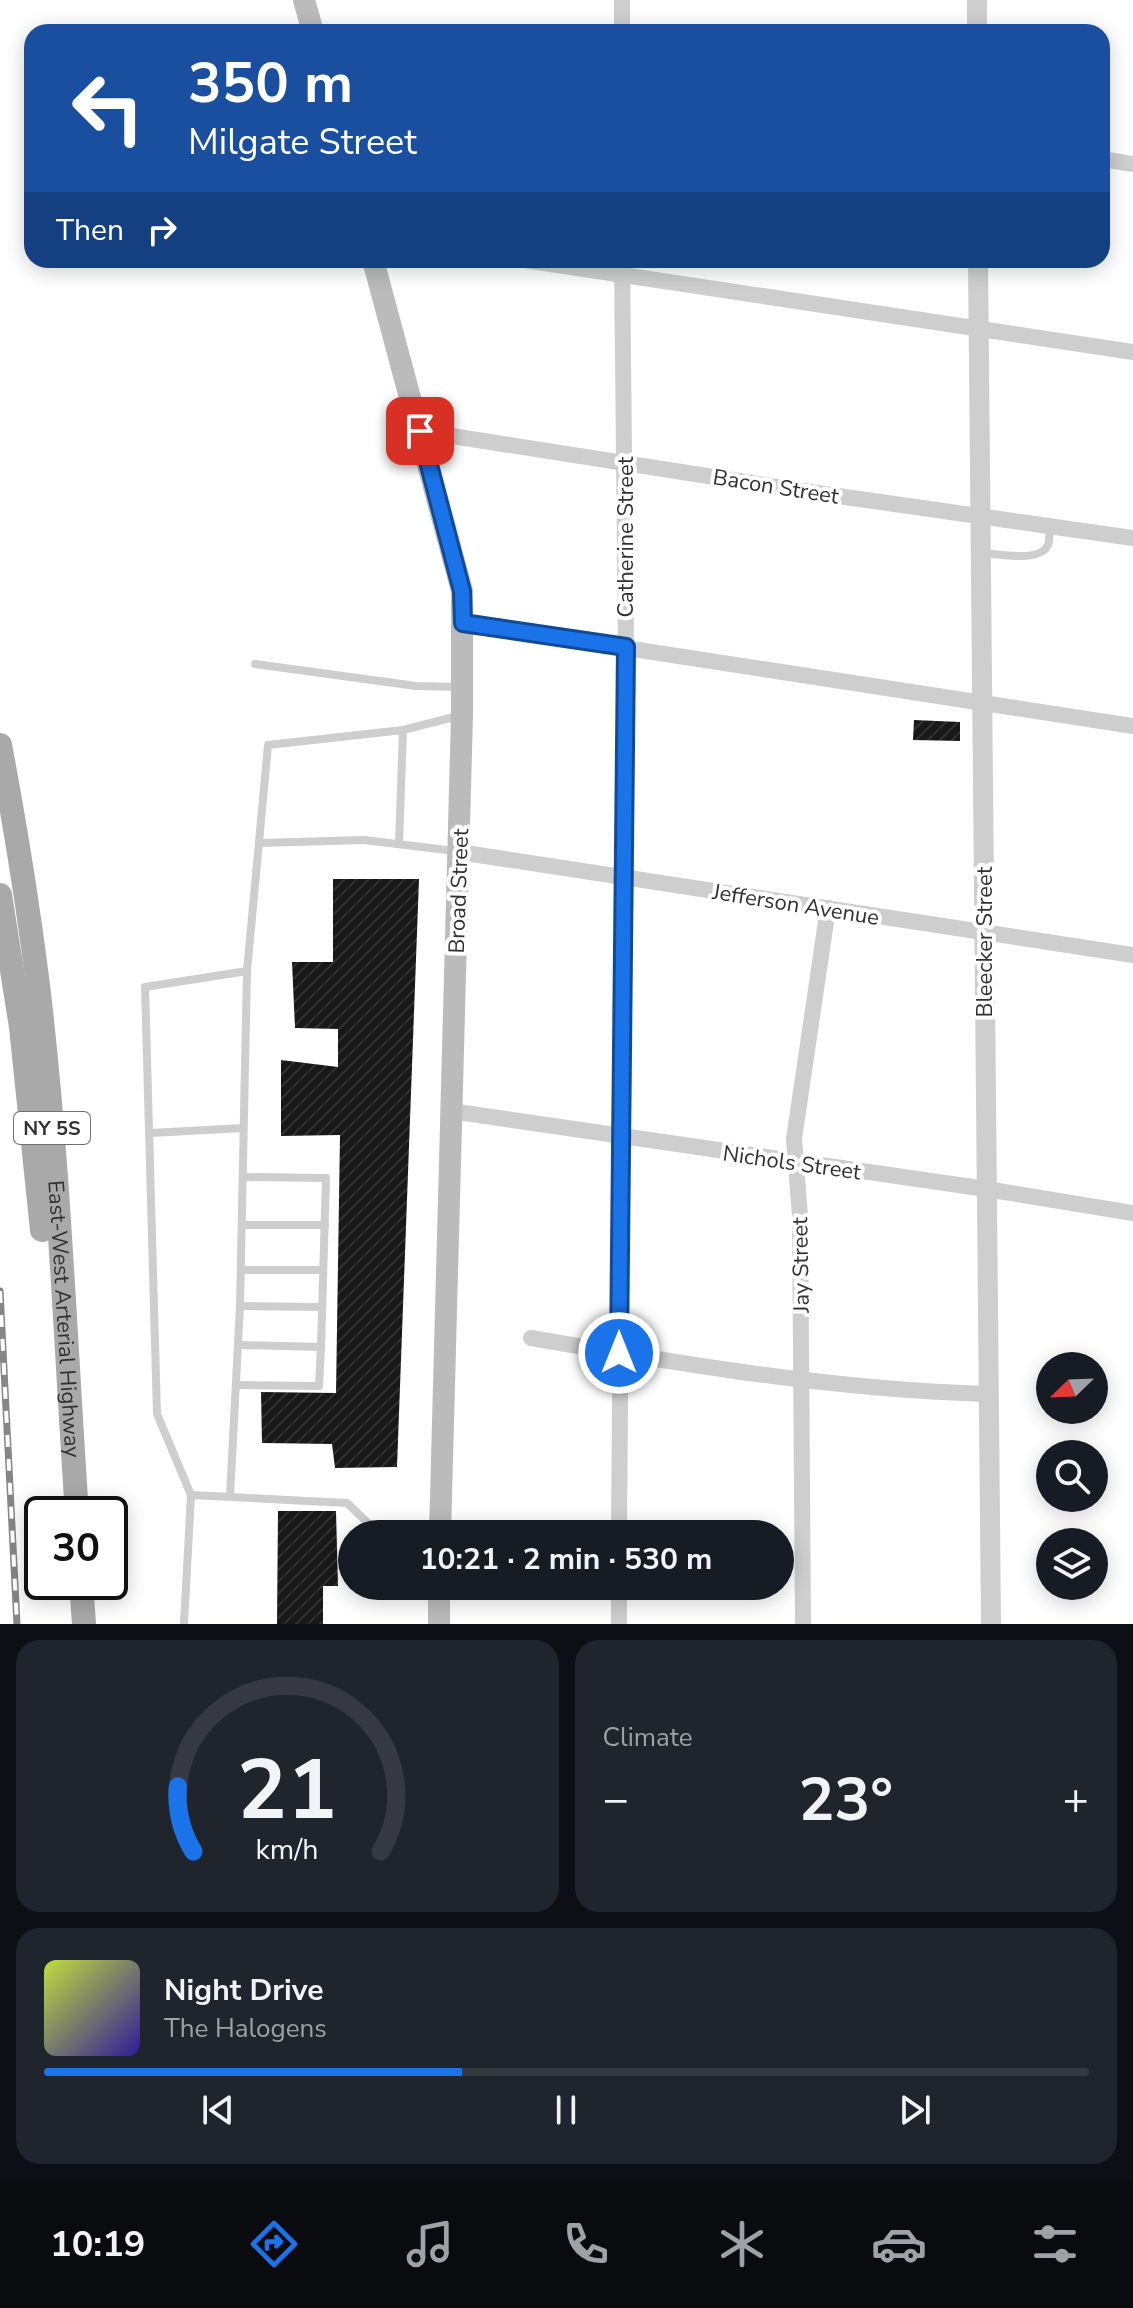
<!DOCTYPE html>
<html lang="en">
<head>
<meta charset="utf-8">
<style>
	body { margin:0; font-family:"Nunito Sans",sans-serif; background:#20242c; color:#f1f3f6; height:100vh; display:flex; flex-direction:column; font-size:30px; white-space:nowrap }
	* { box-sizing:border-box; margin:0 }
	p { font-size:26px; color:#9ea1a6 }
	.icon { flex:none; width:44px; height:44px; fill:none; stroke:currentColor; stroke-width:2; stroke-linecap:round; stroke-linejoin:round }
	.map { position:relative; height:1624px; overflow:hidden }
	.side { display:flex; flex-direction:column; gap:16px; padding:16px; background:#0d0f14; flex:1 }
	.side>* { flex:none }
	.banner { position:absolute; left:24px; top:24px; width:1086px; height:244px; border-radius:24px; box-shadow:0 4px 20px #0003; background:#1a4fa0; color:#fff; overflow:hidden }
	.needle { width:52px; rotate:247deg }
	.fabs { position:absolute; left:1036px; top:1352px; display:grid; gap:16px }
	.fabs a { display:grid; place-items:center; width:72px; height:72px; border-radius:50%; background:#171b24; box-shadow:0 4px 20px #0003; font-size:40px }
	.speed { position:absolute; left:24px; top:1496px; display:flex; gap:16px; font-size:40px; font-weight:700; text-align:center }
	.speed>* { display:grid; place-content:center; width:104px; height:104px; border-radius:50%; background:#171b24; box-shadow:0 4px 20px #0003; line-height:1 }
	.speed .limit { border:4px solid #111; border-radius:12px; background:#fff; color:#111 }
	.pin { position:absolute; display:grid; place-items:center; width:68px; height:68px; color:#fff; margin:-34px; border-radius:16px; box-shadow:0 4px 12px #0006 }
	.me { position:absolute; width:88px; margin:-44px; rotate:0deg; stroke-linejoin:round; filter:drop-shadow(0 0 6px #0008) }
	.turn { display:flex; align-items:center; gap:28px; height:168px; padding:0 32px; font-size:36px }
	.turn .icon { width:104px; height:104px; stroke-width:2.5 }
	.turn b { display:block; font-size:56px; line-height:68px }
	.then { display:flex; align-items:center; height:76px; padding:0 32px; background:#0003; gap:16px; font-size:30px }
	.big { font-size:60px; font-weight:700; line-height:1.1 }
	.side .tile { flex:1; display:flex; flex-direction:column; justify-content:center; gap:12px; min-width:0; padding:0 28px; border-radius:24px; background:#20242c }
	.side .dial { align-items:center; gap:0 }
	.dial svg { height:208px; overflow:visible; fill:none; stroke:#363941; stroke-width:7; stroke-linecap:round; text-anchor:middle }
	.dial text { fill:#f1f3f6; stroke:none }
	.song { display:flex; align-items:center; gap:24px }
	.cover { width:96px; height:96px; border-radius:12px; background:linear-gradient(135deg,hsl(70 70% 55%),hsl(250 70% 35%)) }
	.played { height:8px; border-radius:4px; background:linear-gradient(90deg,#1a73e8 40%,#363941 40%) }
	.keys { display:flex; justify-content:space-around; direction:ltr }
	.heat { display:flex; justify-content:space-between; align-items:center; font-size:44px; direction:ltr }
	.side .tiles { flex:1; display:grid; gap:16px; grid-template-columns:1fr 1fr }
	.tile:last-child { grid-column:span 2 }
	.trip { position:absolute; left:338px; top:1520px; width:456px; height:80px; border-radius:40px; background:#171b24; box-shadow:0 4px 20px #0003; font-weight:700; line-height:80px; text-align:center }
	.tabs { display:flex; height:128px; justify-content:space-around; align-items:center; background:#090b0e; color:#9ea1a6 }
	.tabs .icon { width:56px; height:56px }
	.tabs .active { color:#1a73e8 }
	.tabs b { font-size:36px; color:#f1f3f6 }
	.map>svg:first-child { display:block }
</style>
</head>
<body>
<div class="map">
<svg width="1133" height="1624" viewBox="0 0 1133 1624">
	<defs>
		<pattern id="building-hatch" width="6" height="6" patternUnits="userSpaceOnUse" patternTransform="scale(2)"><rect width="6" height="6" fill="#181818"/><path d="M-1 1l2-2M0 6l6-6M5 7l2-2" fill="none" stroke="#313131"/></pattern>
	</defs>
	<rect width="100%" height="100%" fill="#fff"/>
	<g fill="url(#building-hatch)">
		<path d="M914,720l46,2v19l-47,-1z"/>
		<path d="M333,879h86l-22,588 -62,1 -3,-24 -70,-1 -1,-51 75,1 4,-258 -59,1v-76l57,7v-38l-43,-1 -3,-66h41z"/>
		<path d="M278,1511h58l2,75h-15v38h-46z"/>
	</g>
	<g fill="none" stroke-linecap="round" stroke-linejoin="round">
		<g stroke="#cecece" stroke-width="8">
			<path d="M982,553c16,1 58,10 66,-8 2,-5 1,-13 2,-19"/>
			<path d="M255,664l161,22 46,1"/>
			<path d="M260,843l104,-3 91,11"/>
			<path d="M399,844l4,-114 55,-14"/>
			<path d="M247,971l-102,16 12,427 34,81 156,8 23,22 69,5"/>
			<path d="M151,1133l92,-5"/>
			<path d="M243,1225h82"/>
			<path d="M241,1270h82"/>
			<path d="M240,1306l82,1"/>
			<path d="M239,1345l82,2 5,-169 -82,-1"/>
			<path d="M236,1385l83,1 2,-39"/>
			<path d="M230,1496l10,-190 7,-335 21,-226 135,-15"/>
			<path d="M184,1624l7,-129"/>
		</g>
		<g stroke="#cecece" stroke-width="16">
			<path d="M622,32v-32"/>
			<path d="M1102,159l31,5"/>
			<path d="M524,260l609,92"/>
			<path d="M420,431l390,61 323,46"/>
			<path d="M463,623l670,103"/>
			<path d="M459,852l674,103"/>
			<path d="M451,1111l535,78 147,24"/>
			<path d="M531,1338c151,26 304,52 457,56"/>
			<path d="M619,1534l7,-887 -4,-387"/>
			<path d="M619,1624v-38"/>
			<path d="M803,1624l-3,-408 -6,-77 34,-231"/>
		</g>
		<g stroke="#cecece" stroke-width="20">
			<path d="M977,0v32"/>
			<path d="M978,260l13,1364"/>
		</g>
		<g stroke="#bbb" stroke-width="22">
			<path d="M304,0l9,32"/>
			<path d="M373,260l89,331v124l-22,819"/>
			<path d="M439,1624v-38"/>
		</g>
		<g stroke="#a9a9a9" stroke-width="24">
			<path id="s1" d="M0,745c15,79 28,160 38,240 21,176 27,353 39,529"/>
			<path d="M0,895l21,132 21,203"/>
			<path d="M81,1582l3,42"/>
		</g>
		<defs>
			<path id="rail" d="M0,1291l17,333"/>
		</defs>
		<use href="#rail" stroke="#868686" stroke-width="7"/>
		<use href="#rail" stroke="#fff" stroke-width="4" stroke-dasharray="12" stroke-linecap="butt"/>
	</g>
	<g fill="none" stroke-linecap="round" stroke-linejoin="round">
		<defs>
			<path id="route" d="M420,431l42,160 1,32 163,24 -7,706"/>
		</defs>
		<use href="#route" stroke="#114b97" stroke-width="20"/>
		<use href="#route" stroke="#1a73e8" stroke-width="14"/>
	</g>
	<g text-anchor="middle" stroke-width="8" stroke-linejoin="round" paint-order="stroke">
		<rect fill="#fff" stroke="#6f6f6f" stroke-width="2" x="14" y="1112" width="76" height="32" rx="6"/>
		<g font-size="20" font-weight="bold" fill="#313131">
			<text x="52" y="1135">NY 5S</text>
		</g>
		<g font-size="22" fill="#313131" stroke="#fff">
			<text transform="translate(776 486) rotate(9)" y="8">Bacon Street</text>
			<text transform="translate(625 537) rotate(-90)" y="8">Catherine Street</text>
			<text transform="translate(458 891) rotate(-88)" y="8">Broad Street</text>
			<text transform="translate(796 904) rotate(9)" y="8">Jefferson Avenue</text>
			<text transform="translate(984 942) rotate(-90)" y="8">Bleecker Street</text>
			<text transform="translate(792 1162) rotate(8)" y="8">Nichols Street</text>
			<text transform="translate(800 1265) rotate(-91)" y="8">Jay Street</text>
			<text dy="8" stroke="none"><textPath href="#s1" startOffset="578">East-West Arterial Highway</textPath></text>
		</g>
	</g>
</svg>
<div class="fabs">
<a><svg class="needle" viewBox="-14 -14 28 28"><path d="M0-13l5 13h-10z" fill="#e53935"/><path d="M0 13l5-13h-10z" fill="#9ea1a6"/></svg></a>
<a><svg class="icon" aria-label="search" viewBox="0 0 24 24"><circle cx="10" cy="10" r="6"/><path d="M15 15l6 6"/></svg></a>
<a><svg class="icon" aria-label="layers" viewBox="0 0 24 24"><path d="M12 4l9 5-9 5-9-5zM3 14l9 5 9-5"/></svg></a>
</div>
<div class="speed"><div class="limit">30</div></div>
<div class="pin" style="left:420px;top:431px;background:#d93025"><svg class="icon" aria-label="arrive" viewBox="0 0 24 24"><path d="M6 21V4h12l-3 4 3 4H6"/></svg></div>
<svg class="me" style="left:619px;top:1353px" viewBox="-20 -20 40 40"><circle r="17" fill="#1a73e8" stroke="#fff" stroke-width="3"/><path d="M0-11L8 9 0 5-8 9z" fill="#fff"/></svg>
<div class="trip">10:21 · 2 min · 530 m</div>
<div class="banner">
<div class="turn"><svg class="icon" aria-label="left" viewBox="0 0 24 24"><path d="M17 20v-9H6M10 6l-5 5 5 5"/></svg><div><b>350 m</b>Milgate Street</div></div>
<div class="then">Then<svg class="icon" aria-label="right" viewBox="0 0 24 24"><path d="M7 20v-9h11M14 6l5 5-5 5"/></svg></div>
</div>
</div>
<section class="side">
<div class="tiles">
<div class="tile dial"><svg viewBox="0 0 100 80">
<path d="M14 69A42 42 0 1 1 86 69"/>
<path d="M14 69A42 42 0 0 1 8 44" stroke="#1a73e8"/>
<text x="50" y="56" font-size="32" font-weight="700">21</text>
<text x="50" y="72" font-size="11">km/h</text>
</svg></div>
<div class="tile"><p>Climate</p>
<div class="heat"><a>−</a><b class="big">23°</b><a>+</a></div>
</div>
<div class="tile">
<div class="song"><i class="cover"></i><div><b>Night Drive</b><p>The Halogens</p></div></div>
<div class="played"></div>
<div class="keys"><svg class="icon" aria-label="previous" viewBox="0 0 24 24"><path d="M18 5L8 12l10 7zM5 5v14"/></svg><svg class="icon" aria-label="pause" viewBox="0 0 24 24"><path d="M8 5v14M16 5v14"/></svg><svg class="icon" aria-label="next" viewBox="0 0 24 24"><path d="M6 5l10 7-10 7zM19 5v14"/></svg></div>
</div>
</div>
</section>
<nav class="tabs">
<b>10:19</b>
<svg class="icon active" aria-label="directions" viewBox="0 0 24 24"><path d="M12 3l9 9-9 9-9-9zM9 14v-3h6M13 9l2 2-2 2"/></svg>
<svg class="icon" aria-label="music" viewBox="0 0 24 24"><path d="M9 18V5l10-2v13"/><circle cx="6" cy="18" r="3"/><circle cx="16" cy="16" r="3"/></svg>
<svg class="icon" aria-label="phone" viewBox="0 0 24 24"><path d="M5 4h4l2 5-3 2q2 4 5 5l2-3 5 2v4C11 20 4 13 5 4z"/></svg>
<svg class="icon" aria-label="climate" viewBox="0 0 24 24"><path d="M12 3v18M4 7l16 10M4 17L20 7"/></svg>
<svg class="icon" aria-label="car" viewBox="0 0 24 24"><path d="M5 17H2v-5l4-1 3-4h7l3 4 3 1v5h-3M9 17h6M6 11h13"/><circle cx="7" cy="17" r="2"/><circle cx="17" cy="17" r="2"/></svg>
<svg class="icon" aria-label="filters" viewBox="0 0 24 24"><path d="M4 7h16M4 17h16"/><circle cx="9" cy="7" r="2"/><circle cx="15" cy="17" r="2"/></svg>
</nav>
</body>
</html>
